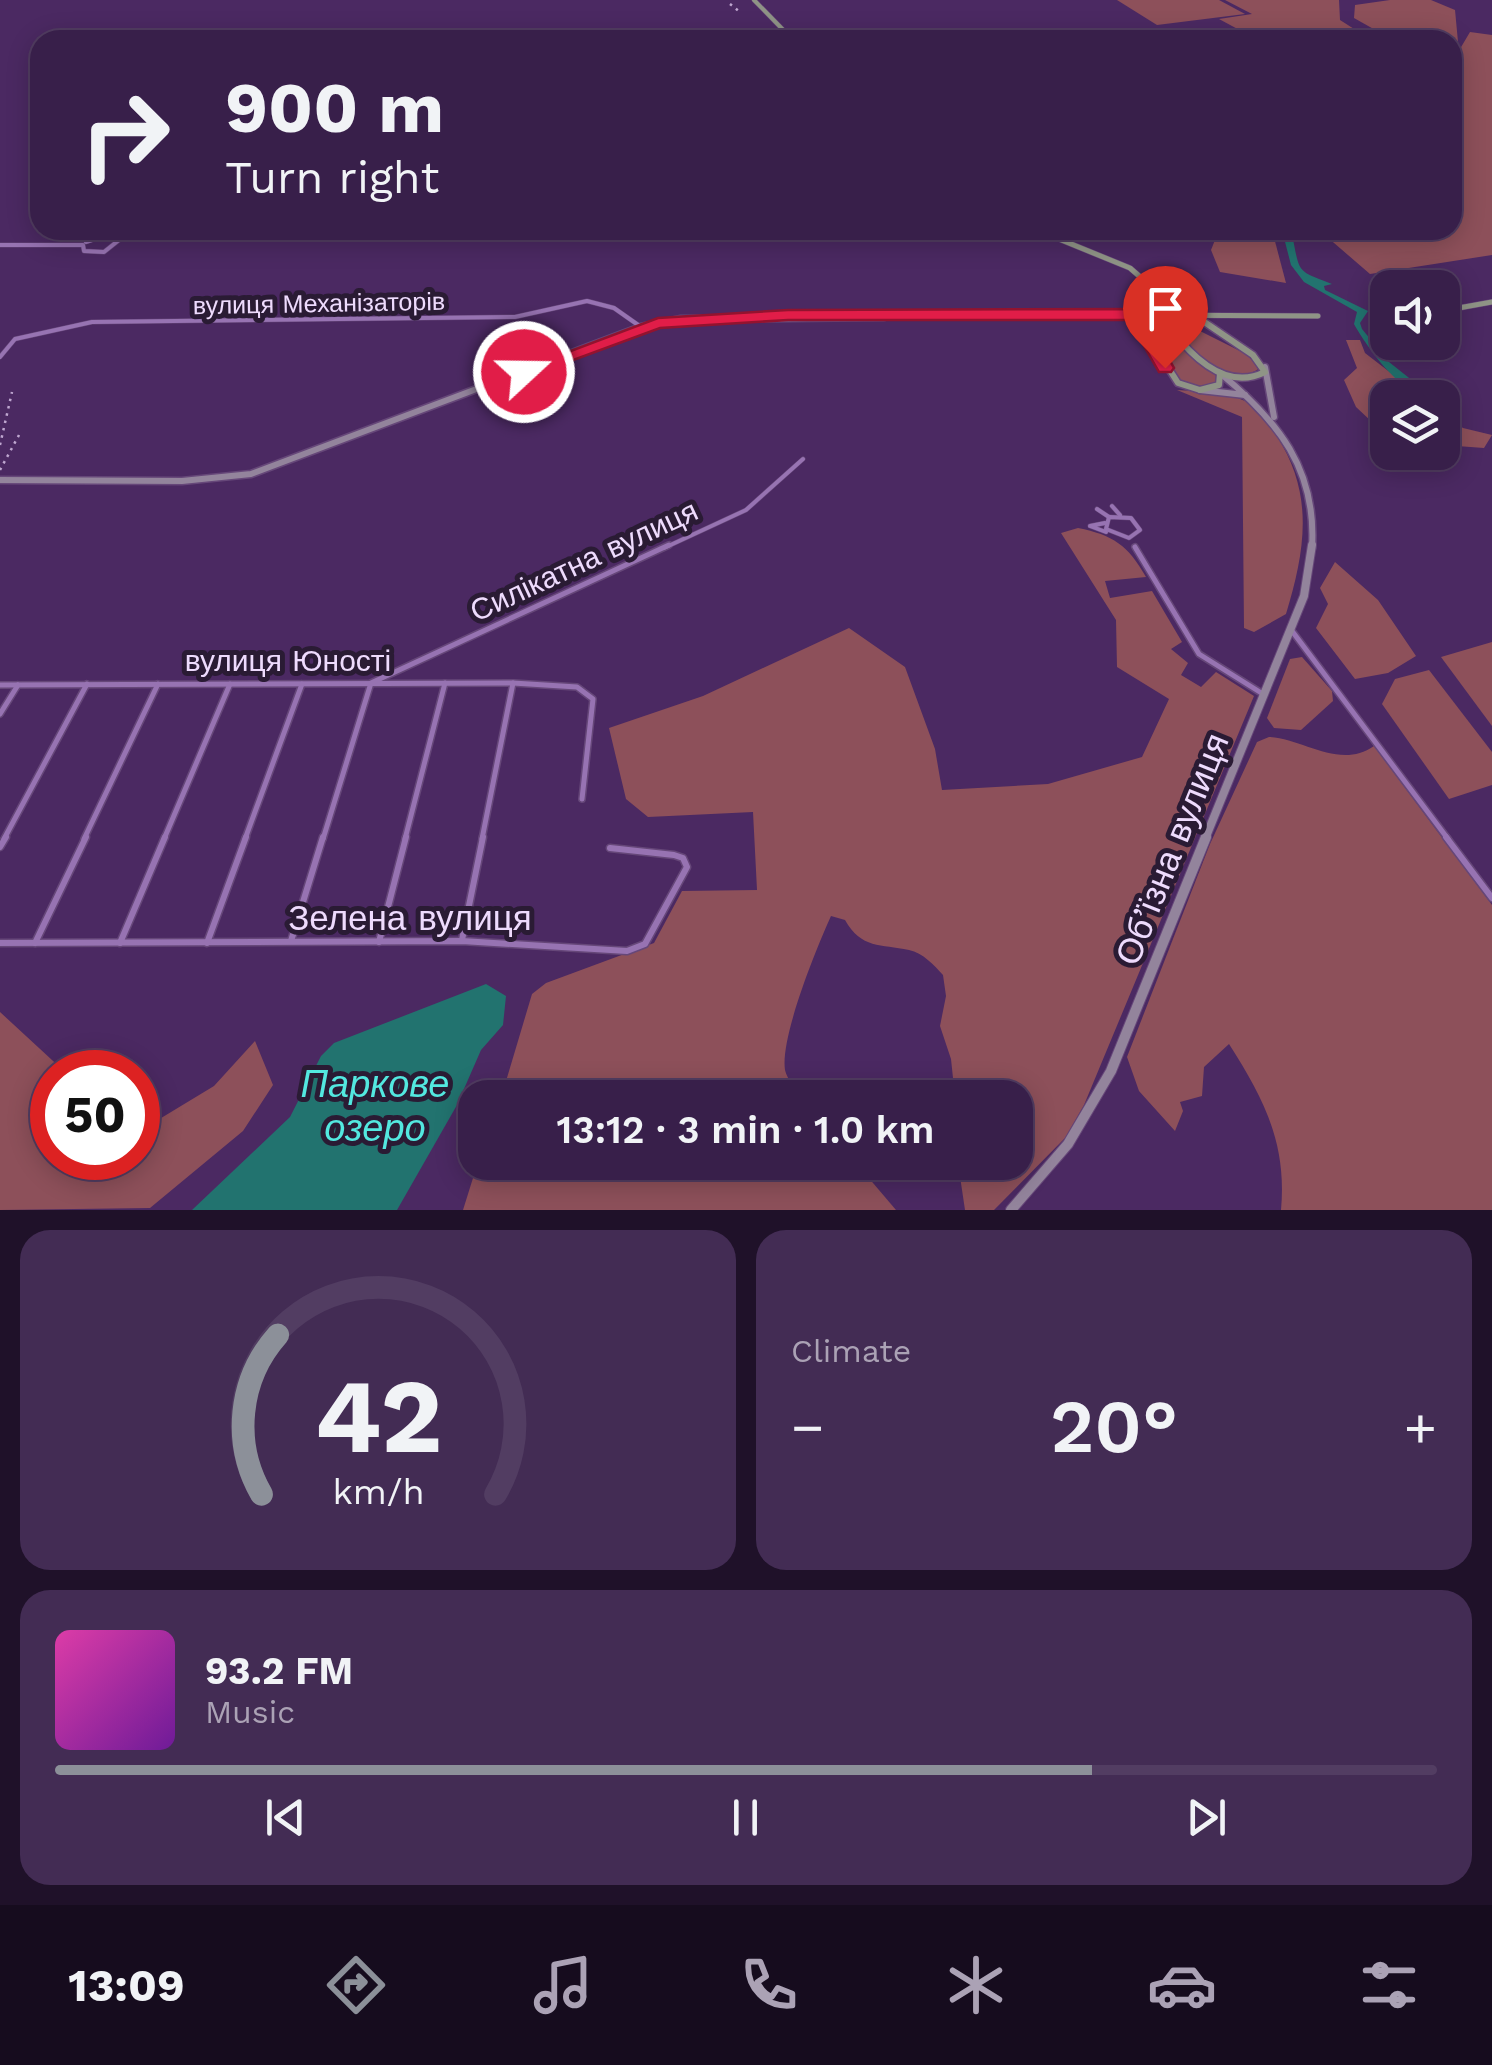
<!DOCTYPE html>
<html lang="en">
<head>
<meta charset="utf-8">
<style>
	body { margin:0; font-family:"Work Sans",sans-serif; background:#432c54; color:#f1f3f6; height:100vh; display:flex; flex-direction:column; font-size:38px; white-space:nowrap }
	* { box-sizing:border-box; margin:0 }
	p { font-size:32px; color:#aba2b5 }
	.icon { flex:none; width:55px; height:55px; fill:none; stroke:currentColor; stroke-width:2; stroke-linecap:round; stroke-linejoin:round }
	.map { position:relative; height:1210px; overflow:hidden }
	.panel { display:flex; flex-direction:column; gap:20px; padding:20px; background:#1f1129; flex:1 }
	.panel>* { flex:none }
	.hud { position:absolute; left:30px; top:30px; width:1432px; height:210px; border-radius:30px; box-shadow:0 5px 25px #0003,0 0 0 2px #523d62; background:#381f4a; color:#f1f3f6; overflow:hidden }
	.buttons { position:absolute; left:1370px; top:270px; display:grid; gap:20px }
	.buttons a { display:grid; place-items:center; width:90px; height:90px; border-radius:20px; background:#381f4a; box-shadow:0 5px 25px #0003,0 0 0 2px #523d62; font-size:50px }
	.speed { position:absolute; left:30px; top:1050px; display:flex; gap:20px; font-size:50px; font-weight:700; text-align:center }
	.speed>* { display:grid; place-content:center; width:130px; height:130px; border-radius:50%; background:#381f4a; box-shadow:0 5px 25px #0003,0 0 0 2px #523d62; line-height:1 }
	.speed .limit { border:15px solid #d22; background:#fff; color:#111 }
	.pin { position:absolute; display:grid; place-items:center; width:85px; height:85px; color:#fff; margin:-102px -42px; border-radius:50% 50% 50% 0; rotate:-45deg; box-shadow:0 0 10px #0007 }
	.pin .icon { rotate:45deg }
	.me { position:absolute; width:110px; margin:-55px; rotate:69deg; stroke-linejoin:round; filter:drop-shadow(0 0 8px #0008) }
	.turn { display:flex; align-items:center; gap:35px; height:210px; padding:0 30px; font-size:45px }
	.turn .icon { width:130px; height:130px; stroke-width:2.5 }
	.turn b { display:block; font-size:70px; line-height:85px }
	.big { font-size:75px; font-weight:600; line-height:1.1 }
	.panel .widget { flex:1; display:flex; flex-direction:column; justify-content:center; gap:15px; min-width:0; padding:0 35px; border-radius:30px; background:#432c54 }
	.panel .dial { align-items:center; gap:0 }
	.dial svg { height:260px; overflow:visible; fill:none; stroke:#523d62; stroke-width:7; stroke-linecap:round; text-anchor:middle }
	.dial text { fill:#f1f3f6; stroke:none }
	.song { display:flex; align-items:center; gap:30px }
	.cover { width:120px; height:120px; border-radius:15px; background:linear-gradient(135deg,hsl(320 70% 55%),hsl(280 70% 35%)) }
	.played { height:10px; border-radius:5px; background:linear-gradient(90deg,#8c9099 75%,#523d62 75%) }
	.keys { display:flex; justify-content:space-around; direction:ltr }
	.heat { display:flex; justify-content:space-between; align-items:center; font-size:55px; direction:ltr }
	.panel .tiles { flex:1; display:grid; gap:20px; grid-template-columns:1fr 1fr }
	.widget:last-child { grid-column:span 2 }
	.trip { position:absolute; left:458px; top:1080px; width:575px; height:100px; border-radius:30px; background:#381f4a; box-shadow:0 5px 25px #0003,0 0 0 2px #523d62; font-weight:600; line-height:100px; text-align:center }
	.dock { display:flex; height:160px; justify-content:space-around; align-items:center; background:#160c1e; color:#aba2b5 }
	.dock .icon { width:70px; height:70px }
	.dock .active { color:#8c9099 }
	.dock b { font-size:45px; color:#f1f3f6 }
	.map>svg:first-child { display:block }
</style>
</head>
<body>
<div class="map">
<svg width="1492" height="1210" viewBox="0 0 1492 1210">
	<rect width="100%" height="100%" fill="#4b2962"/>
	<g fill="#8d505a">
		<path d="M1117,0h102l26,14 -88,11z"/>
		<path d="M1225,0h114l1,20 22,14 2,6h-106l-39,-21 33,-5z"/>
		<path d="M1390,0h41l24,10 3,32 -65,-2 -39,-22 1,-13z"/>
		<path d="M1470,32l22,3v220l-122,19 -51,-44h133l1,-148 9,-3 -8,-20z"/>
		<path d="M1219,230h53l14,53 -66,-11 -9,-22z"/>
		<path d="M1170,316l76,38 14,14c-36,25 -76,-23 -90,-52z"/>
		<path d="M1158,317l23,31 35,27 1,8 -12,5 -24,-4 -37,-59z"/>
		<path d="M1346,340h14l5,13 57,44 -34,1 -1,38 -31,-29 -12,-27 13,-12z"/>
		<path d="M1177,390c19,1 50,2 68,11 15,7 22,22 31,34 39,59 29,116 10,179l-32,18 -10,-4 -2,-211z"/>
		<path d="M1442,413l21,15 29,7 -8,13 -41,-3z"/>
		<path d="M1078,528c35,7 50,17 68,49l-41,4 5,17 42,-7 30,51 -11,7 17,14 -7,12 20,12 15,-15 38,24 -170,409 -19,33 -71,72h-29l-7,-47 57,-1v-64l-60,-1 -4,-38 -11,-33 6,-30 -3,-21c-9,-10 -20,-22 -34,-25 -28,-6 -48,-1 -64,-30l-14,-4c-14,31 -51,121 -46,154 2,9 11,20 16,27l-300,1 31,-104 14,-11 108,-40 28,-52 75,-1 -4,-78 -105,5 -22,-18 -17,-71 94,-32 146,-68 56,39 30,82 7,41 106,-6 94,-27 27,-58 -52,-32 -1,-47 -55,-87z"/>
		<path d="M1335,562l43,38 38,56 -28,17 -33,6 -39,-51 12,-24 -8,-16z"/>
		<path d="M1492,642v84l-51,-69z"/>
		<path d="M1302,657l30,34 1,10 -32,29 -27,-2 -7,-10 23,-59z"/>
		<path d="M1429,670l63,82v33l-43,14 -67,-95 13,-25z"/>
		<path d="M1269,737c35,2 71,33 105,9l118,159v305h-211c6,-67 -17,-111 -52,-166l-25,23 -2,29 -22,6 3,9 -8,20 -36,-40 -12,-34 83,-213 47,-102z"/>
		<path d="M0,1012l65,60h-13v86h86v-26l76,-46 41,-45 18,44 -30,46 -93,77 -150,2z"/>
		<path d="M478,1162l378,1 40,47h-433z"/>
	</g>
	<g fill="#22736f">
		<path d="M1283,234h9c8,40 4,36 40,50l-8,2 1,4 43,21 -8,12 2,6 27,33 44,35c-30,1 -65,-48 -79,-73l3,-12 -53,-30 -13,-17z"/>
		<path d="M486,984l20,12 -3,29 -22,25 -24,55 -60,105h-205l98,-93 31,-61 13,-13z"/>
	</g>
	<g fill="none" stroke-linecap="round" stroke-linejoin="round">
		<defs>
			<g id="minor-far2">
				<path d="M299,234l15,-4"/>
				<path d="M0,357l15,-18 77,-17 423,-5 72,-16 27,7 27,19"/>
				<path d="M1112,506l8,9"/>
				<path d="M1097,509l12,8"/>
				<path d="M1109,517l22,1 9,12 -11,8 -23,-9z"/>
				<path d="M1105,523l-15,3 16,6"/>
				<path d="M664,548l82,-38 57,-51"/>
			</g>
			<g id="minor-far1">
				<path d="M1135,547l64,107 64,40"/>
				<path d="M1292,631l156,208"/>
				<path d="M0,685l513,-2 64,4 16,12 -11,100"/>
				<path d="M0,714l18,-29"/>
				<path d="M4,839l83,-155"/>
				<path d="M84,839l74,-155"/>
				<path d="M164,839l66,-155"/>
				<path d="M245,839l57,-155"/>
				<path d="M323,839l48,-156 298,-138"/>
				<path d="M405,839l40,-156"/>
				<path d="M482,839l31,-156"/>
			</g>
			<g id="minor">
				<path d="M1446,837l46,61"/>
				<path d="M0,847l6,-10"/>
				<path d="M462,940l21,-103"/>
				<path d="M291,941l32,-104"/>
				<path d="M379,942l27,-105"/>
				<path d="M0,943l462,-2 165,10 18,-7 42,-77 -4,-9 -9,-3 -64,-7"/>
				<path d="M35,943l51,-106"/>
				<path d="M120,943l45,-106"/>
				<path d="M207,943l39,-106"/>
			</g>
			<path id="tertiary" d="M0,245h83l1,6 20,1 15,-12 -15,-4 -18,6"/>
			<path id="secondary-far3" d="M677,320l458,-5"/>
			<g id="secondary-far2">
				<path d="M1265,367l9,50"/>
				<path d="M1220,373c58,48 97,96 92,175"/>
				<path d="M1200,390l45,5"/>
				<path d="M0,480l182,1 69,-7 390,-147 40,-8 203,-2"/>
			</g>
			<path id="secondary-far1" d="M1205,839l99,-243 8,-51"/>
			<path id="secondary" d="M1011,1210l57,-66 43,-73 95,-234"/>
			<path id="primary-far2" d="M754,0l39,40"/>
			<g id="primary-far1">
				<path d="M1037,230l93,38 16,14"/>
				<path d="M1442,311l50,-9"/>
				<path d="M1195,315l4,5"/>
				<path d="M1138,320l-3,-5 183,1"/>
			</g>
			<g id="primary">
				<path d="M1136,317l42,66 22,7 19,-5 1,-12"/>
				<path d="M1171,329c22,29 56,62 94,43l-12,-17 -56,-38"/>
			</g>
		</defs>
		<use href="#minor-far2" stroke="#664779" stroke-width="5"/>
		<use href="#minor-far1" stroke="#664779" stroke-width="8"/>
		<use href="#minor" stroke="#664779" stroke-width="9"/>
		<use href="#tertiary" stroke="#664779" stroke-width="5"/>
		<use href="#secondary-far3" stroke="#664779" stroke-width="6"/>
		<use href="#secondary-far2" stroke="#664779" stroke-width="9"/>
		<use href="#secondary-far1" stroke="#664779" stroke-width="10"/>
		<use href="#secondary" stroke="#664779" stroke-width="12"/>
		<use href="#primary-far2" stroke="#664779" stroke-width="5"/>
		<use href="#primary-far1" stroke="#664779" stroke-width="6"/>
		<use href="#primary" stroke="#664779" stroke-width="9"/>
		<use href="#minor-far2" stroke="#9773b2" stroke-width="4"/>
		<use href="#minor-far1" stroke="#9773b2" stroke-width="5"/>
		<use href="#minor" stroke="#9773b2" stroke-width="6"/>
		<use href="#tertiary" stroke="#9773b2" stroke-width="4"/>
		<use href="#secondary-far3" stroke="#93849c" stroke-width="5"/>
		<use href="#secondary-far2" stroke="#93849c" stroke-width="6"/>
		<use href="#secondary-far1" stroke="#93849c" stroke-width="8"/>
		<use href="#secondary" stroke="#93849c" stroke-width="10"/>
		<use href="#primary-far2" stroke="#8f9486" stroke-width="4"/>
		<use href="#primary-far1" stroke="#8f9486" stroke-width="5"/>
		<use href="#primary" stroke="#8f9486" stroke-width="6"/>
		<g stroke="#bfa7d0" stroke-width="2.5" stroke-dasharray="2.5 5" stroke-linecap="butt">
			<path d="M730,4l10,8"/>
			<path d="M0,445l12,-53"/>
			<path d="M0,470l19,-35"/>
		</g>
		<defs>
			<path id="primary-bridge-far1" d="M1146,282l20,38"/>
			<path id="primary-bridge" d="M1165,317l6,12"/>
		</defs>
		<use href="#primary-bridge-far1" stroke="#664779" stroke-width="6" stroke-linecap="butt"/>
		<use href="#primary-bridge" stroke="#664779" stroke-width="9" stroke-linecap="butt"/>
		<use href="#primary-bridge-far1" stroke="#8f9486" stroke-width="5"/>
		<use href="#primary-bridge" stroke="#8f9486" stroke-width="6"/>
	</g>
	<path fill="#e11d48" stroke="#92132f" stroke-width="2.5" d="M1135,309l8,5 31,54 -3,4h-12l-30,-52h-341l-128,8 -130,48 -15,-4 143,-54 130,-8z"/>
	<g text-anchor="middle" stroke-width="10" stroke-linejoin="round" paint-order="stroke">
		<g font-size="25" fill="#eedbfd" stroke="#2a1b34">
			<text transform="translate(319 303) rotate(-1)" y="9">вулиця Механізаторів</text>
		</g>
		<g font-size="30" fill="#eedbfd" stroke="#2a1b34">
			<text transform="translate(584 561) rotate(-25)" y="10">Силікатна вулиця</text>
			<text x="288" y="671">вулиця Юності</text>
		</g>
		<g font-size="35" fill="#eedbfd" stroke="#2a1b34">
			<text transform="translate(1172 849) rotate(-68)" y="12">Об’їзна вулиця</text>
			<text x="410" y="930">Зелена вулиця</text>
		</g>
		<g font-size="38" font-style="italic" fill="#53e8e0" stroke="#2a1b34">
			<text x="375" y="1097">Паркове<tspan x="375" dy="44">озеро</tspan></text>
		</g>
	</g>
</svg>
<div class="buttons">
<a><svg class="icon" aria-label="sound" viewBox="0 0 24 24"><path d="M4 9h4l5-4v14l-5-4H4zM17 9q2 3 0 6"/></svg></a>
<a><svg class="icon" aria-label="layers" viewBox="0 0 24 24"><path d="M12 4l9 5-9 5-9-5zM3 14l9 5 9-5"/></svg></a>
</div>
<div class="speed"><div class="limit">50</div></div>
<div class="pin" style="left:1165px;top:368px;background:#d93025"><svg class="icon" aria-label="arrive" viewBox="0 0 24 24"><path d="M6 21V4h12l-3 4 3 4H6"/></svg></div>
<svg class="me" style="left:524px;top:372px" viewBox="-20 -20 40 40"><circle r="17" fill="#e11d48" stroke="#fff" stroke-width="3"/><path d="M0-11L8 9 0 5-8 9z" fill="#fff"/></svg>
<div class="trip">13:12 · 3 min · 1.0 km</div>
<div class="hud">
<div class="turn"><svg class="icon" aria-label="right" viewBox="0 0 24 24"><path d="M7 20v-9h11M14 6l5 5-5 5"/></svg><div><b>900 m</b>Turn right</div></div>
</div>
</div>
<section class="panel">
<div class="tiles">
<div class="widget dial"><svg viewBox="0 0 100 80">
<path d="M14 69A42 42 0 1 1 86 69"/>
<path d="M14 69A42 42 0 0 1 19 20" stroke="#8c9099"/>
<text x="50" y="56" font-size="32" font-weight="700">42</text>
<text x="50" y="72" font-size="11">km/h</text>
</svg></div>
<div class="widget"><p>Climate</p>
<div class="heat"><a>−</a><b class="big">20°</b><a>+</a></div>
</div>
<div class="widget">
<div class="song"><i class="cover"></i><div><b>93.2 FM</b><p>Music</p></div></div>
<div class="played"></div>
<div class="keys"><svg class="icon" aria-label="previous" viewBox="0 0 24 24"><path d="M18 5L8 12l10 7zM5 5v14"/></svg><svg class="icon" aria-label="pause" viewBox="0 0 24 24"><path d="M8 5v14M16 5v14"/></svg><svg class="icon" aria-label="next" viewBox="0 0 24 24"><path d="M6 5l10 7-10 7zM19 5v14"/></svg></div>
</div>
</div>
</section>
<nav class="dock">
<b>13:09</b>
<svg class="icon active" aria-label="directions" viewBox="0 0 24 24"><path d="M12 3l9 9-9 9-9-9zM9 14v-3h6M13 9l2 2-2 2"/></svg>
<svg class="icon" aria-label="music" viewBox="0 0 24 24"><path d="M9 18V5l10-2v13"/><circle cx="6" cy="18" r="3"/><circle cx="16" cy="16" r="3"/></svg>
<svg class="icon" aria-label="phone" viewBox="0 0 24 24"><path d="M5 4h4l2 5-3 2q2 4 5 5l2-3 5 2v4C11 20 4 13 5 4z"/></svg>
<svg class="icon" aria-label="climate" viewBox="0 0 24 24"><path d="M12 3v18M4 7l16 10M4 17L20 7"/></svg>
<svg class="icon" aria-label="car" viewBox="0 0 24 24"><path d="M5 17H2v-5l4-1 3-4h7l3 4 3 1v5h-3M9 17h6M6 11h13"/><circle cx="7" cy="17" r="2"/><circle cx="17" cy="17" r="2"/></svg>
<svg class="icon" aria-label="filters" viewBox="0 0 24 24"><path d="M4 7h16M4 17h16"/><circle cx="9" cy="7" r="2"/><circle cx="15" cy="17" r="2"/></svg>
</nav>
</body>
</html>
